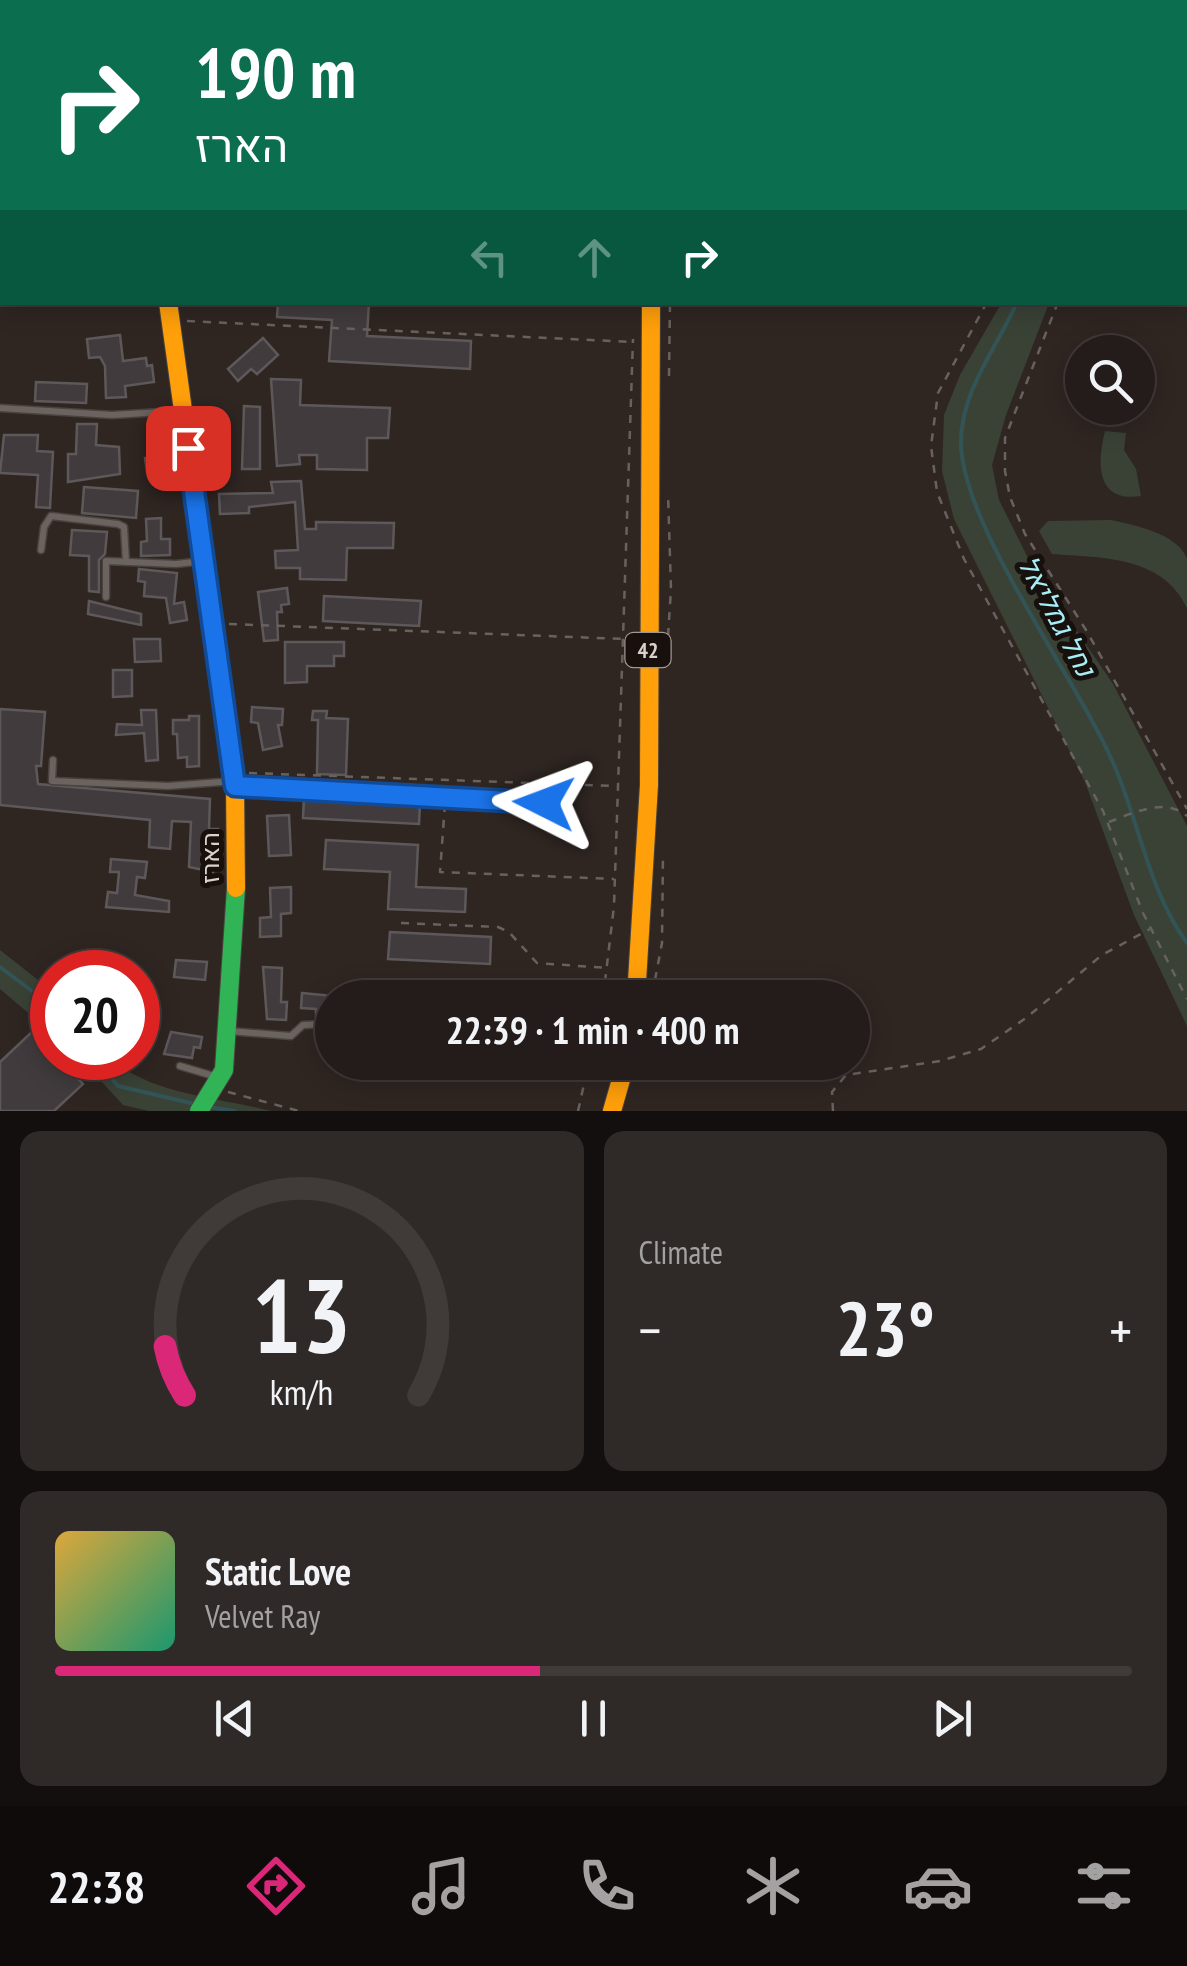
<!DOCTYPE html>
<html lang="en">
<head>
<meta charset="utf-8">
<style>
	body { margin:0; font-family:"PT Sans Narrow",Heebo,sans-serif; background:#2f2927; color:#f1f3f6; height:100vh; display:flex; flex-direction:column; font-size:38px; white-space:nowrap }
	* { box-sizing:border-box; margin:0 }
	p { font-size:32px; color:#a3a1a2 }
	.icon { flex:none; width:55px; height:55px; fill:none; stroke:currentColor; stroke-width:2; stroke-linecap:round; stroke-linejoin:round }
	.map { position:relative; height:1111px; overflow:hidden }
	.side { display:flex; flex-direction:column; gap:20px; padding:20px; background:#130f0e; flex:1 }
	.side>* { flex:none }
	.banner { position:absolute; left:0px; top:0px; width:1188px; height:305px; box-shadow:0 5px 25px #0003,0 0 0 2px #403a39; background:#0b6e4f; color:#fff; overflow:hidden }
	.fabs { position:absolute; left:1065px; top:335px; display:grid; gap:20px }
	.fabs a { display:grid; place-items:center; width:90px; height:90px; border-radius:50%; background:#231c1a; box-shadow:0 5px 25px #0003,0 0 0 2px #403a39; font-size:50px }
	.speed { position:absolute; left:30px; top:950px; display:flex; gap:20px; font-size:50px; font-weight:700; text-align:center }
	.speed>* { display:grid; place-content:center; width:130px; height:130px; border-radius:50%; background:#231c1a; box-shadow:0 5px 25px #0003,0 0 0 2px #403a39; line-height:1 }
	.speed .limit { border:15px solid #d22; background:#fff; color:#111 }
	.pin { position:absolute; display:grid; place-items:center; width:85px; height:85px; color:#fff; margin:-42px; border-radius:20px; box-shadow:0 5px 15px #0006 }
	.me { position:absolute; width:110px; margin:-55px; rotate:273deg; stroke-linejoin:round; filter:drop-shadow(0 0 8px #0008) }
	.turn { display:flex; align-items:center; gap:35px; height:210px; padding:0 30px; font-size:45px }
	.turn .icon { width:130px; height:130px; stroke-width:2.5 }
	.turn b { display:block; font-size:70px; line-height:85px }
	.lanes { display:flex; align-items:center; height:95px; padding:0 30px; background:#0003; justify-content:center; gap:50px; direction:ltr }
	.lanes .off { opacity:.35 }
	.big { font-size:75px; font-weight:800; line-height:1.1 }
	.side .tile { flex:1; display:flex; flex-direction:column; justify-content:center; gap:15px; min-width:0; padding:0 35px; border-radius:20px; background:#2f2927 }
	.side .dial { align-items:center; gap:0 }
	.dial svg { height:260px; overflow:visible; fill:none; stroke:#403a39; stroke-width:7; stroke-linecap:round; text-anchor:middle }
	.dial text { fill:#f1f3f6; stroke:none }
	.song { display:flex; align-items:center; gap:30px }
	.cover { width:120px; height:120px; border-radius:15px; background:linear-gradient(135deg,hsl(40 70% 55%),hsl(160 70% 35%)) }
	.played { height:10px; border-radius:5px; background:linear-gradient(90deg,#db2777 45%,#403a39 45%) }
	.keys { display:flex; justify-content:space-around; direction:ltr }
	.heat { display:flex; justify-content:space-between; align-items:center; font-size:55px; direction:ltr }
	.side .tiles { flex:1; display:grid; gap:20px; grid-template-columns:1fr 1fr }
	.tile:last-child { grid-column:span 2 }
	.trip { position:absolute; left:315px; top:980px; width:555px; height:100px; border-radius:50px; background:#231c1a; box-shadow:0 5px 25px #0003,0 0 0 2px #403a39; font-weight:800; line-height:100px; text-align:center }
	.tabs { display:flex; height:160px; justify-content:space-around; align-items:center; background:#0e0b0a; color:#a3a1a2 }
	.tabs .icon { width:70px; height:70px }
	.tabs .selected { color:#db2777 }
	.tabs b { font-size:45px; color:#f1f3f6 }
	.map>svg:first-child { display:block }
</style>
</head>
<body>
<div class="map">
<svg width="1187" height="1111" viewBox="0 0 1187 1111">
	<rect width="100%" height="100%" fill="#2f2622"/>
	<g fill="#3a4236">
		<path d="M1002,302l47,1 -43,112 -14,50 7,35 31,62 83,122 74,142v200l-53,-111 -49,-133 -131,-263 -12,-48 2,-56 16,-40z"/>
		<path d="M1105,431l21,2 -2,17 12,19 5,27c-45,7 -44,-33 -36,-65z"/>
		<path d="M1111,520c22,5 67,13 76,39 0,13 0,35 0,49 -25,-53 -86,-50 -135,-54l-13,-23 9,-10z"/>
		<path d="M0,950l52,41v42l-52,-44z"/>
		<path d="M80,1058h29c44,37 108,39 162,53h-122l-26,-6z"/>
	</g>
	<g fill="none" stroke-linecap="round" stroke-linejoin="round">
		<g stroke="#335456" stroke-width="4">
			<path d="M1050,0v2"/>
			<path d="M1017,302c-20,46 -57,90 -56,142 2,84 118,238 154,323 25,59 34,124 72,176"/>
			<path d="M0,967l52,39"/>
			<path d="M96,1058l22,28 77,18"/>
			<path d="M209,1107l25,4"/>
		</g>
	</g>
	<g fill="#413b3e" stroke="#5d5859" stroke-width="2.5">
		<path d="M278,302h91l-2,34 104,5 -1,28 -141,-8 3,-41 -55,-3z"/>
		<path d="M120,335l3,26 23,-3 1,8 5,-1 2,17 -29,4 1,11 -20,1 -1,-32 -5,-9 -11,1 -2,-19z"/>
		<path d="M263,338l15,17 -21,19 -6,-5 -13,12 -10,-12z"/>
		<path d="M271,379l30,1 -1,25 90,3 -2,30h-21v32l-50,-1v-14h-18l1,9 -23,2z"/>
		<path d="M36,382l51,2 -1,19 -51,-2z"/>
		<path d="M244,406l16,1v62h-18z"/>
		<path d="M77,424h20l-1,21 23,2 1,27 -52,8v-28h8z"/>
		<path d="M4,435h34l-1,16 16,1 -3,56 -14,-1 2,-32 -38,-2z"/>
		<path d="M170,447l3,21 -26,4 -2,-14 7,-1 -1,-7z"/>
		<path d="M301,481l4,48h11v-7l78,1 -1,25h-46l-1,32 -46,-1v-11h-24l-1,-17 23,-1 -3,-48 -46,5v6l-29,1 -1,-20 54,-1 -2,-11z"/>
		<path d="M84,487l54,4 -2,27 -54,-5z"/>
		<path d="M161,518v21h9v16l-29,1v-14l6,-1 -1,-22z"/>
		<path d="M72,530l35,2 -2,22 -6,6v32l-10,-1v-35l-19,-1z"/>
		<path d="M139,569l38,4 -3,31 10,-2 3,18 -17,3 -4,-25 -22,-2 1,-14 -7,-1z"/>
		<path d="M287,588l2,16 -8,1 1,7h-5l1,28 -14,1 -6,-49z"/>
		<path d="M324,596l97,5 -2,25 -96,-5z"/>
		<path d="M89,601l52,13v11l-53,-11z"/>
		<path d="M134,639h26l1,22 -26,1z"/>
		<path d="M285,642h59v14h-10v10h-27v16l-22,1z"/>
		<path d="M113,670h19v26l-19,1z"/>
		<path d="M252,707l31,2 -1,16h-4l4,21 -19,4 -5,-27 -7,-1z"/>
		<path d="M0,709l45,3 -4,54h-5l2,18 172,15 -1,30h9l-5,43 -24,-5 2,-45 -19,-1 -2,28 -21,-2 1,-27 -150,-15z"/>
		<path d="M141,710h15l2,50 -12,1 -2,-28 -28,2 1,-11 25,1z"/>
		<path d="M313,711h14l-1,7 22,1 -2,56 -29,-1 1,-54h-6z"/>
		<path d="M189,716h10v50l-12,1v-10l-9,1 -1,-24h-4v-14h16z"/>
		<path d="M304,797l116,6 -1,21 -116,-6z"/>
		<path d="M289,815l2,40 -22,1 -2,-40z"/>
		<path d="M326,840l92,5 -2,42 50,2 -1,23 -77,-3 2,-37 -66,-3z"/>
		<path d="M111,859l36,3 -2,16 -8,-1 -2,18 34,6v11l-63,-5 2,-15 9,1 2,-21h-9z"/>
		<path d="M291,887v26l-10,1v22l-21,1v-19l11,-1 -1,-29z"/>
		<path d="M390,932l101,5 -1,27 -102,-5z"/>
		<path d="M176,960l31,2 -2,18 -31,-3z"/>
		<path d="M263,967l19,1 -1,34h6l-1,18 -19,-1z"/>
		<path d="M302,993l30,3 -1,26 -15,-5v-8l-15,-1z"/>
		<path d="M33,1031l19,27h6l25,26 -29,27h-54v-49z"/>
		<path d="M171,1032l31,5 -2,11 -6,-1 -2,11 -28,-4z"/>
	</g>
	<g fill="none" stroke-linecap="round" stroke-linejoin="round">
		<defs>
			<g id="lane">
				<path d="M0,408l112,7 66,-4"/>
				<path d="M41,550l3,-23 7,-11 67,8 6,3 2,35"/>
				<path d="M106,597v-36l70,3 27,-3"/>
				<path d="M53,760l-1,21 116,5 66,-5"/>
				<path d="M236,786l308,17"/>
				<path d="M229,1031l62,5 12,-11 20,-1"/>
				<path d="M180,1066l37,11"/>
			</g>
			<g id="street">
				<path d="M0,26l2,1"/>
				<path d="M0,165h2"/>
			</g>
			<g id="fast">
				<path d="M142,0v2"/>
				<path d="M656,0v2"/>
				<path d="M199,1111l25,-41 12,-182"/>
			</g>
			<g id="slow">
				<path d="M168,302l67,484 1,102"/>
				<path d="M636,998l13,-213 2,-483"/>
				<path d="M612,1111l14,-49"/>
			</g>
		</defs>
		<use href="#lane" stroke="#4a423e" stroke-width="9"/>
		<use href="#street" stroke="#4a423e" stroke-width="15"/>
		<use href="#fast" stroke="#4a423e" stroke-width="20"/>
		<use href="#slow" stroke="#4a423e" stroke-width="20"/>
		<g stroke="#68625e" stroke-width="2.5" stroke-dasharray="8 8" stroke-linecap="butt">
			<path d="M634,0v2"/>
			<path d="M1024,0v2"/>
			<path d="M1092,0v2"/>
			<path d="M677,2v-2"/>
			<path d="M987,302l-49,91 -7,53 6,46 27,67 139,252 40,102 44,86"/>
			<path d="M1058,302l-53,136v33l5,26 15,37 61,96 101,179"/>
			<path d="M187,321l446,21"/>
			<path d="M669,376l1,-74"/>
			<path d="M229,624l396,15"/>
			<path d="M668,636l3,-47 -3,-95"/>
			<path d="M249,773l367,13"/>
			<path d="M445,804l-5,68 174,7"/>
			<path d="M1109,822c24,-9 56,-25 78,-6"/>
			<path d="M401,923l97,4 11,5 28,31 71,5"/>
			<path d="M655,980l7,-37 1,-89"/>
			<path d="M603,998l11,-92 19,-567"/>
			<path d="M228,1092l71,19"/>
			<path d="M578,1111l11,-49"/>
			<path d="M833,1111l-1,-19 14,-17 94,-14 41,-12 45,-31 76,-63 48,-26"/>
		</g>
		<use href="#lane" stroke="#6a635f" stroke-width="6"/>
		<use href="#street" stroke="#6a635f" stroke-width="12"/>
		<use href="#fast" stroke="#30b455" stroke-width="18"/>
		<use href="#slow" stroke="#ff9f0a" stroke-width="18"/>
	</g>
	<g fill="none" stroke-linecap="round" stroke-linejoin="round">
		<defs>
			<path id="route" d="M188,448l47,338 309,17"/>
		</defs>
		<use href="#route" stroke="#114b97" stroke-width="25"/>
		<use href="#route" stroke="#1a73e8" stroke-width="18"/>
	</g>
	<g text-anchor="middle" stroke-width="10" stroke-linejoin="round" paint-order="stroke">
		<rect fill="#17100c" stroke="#a09792" stroke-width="2.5" x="625.5" y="633" width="45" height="34" rx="8"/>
		<g font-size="22" font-weight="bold" fill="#dbd1cb">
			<text x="648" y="658">42</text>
		</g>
		<g font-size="25" fill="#dbd1cb" stroke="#17100c">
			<text transform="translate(210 858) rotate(-90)" y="9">הארז</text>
		</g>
		<g font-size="28" font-style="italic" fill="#a6eff6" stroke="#17100c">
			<text transform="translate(1057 616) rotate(62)" y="10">נחל גמליאל</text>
		</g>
	</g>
</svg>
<div class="fabs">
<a><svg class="icon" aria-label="search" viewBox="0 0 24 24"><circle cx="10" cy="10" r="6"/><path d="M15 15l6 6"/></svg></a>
</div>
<div class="speed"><div class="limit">20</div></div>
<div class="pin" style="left:188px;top:448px;background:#d93025"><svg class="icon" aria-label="arrive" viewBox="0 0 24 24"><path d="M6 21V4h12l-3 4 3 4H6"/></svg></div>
<svg class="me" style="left:544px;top:803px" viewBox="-20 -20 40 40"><path d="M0-17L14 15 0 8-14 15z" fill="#1a73e8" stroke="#fff" stroke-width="4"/></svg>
<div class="trip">22:39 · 1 min · 400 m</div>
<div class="banner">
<div class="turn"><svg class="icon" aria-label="right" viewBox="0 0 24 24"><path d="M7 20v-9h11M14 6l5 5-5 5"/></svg><div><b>190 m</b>הארז</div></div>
<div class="lanes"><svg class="icon off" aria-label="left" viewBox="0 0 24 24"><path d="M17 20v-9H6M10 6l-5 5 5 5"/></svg><svg class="icon off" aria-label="ahead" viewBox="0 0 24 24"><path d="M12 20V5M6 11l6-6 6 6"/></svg><svg class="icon" aria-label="right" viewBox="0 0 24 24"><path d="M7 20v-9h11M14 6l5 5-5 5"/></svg></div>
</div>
</div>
<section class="side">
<div class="tiles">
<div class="tile dial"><svg viewBox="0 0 100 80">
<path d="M14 69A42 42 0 1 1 86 69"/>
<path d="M14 69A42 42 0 0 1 8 54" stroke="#db2777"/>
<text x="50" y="56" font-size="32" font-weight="700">13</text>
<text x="50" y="72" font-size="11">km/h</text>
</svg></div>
<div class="tile"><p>Climate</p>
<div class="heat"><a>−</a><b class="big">23°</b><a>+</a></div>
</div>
<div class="tile">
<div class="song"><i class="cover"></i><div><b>Static Love</b><p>Velvet Ray</p></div></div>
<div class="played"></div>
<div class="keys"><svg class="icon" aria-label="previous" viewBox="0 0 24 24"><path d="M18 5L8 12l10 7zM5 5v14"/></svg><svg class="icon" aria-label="pause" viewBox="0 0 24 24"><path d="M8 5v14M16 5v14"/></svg><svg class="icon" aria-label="next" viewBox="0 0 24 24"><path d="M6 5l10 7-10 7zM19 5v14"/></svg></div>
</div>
</div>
</section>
<nav class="tabs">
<b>22:38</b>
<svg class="icon selected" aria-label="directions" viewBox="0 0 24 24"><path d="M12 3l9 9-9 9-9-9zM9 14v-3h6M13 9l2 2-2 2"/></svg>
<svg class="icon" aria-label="music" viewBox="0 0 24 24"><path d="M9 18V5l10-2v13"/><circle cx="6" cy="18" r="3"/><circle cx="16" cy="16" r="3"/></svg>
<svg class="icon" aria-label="phone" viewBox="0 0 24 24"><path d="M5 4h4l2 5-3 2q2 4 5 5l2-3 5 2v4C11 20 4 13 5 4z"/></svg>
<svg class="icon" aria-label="climate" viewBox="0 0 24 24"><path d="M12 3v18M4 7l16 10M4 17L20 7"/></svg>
<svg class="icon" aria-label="car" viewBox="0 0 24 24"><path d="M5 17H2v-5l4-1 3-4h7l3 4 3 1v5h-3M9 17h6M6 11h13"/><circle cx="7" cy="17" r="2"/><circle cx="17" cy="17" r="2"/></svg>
<svg class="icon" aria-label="filters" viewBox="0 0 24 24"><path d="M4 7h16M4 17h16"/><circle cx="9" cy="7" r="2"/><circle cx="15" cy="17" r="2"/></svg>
</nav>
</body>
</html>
